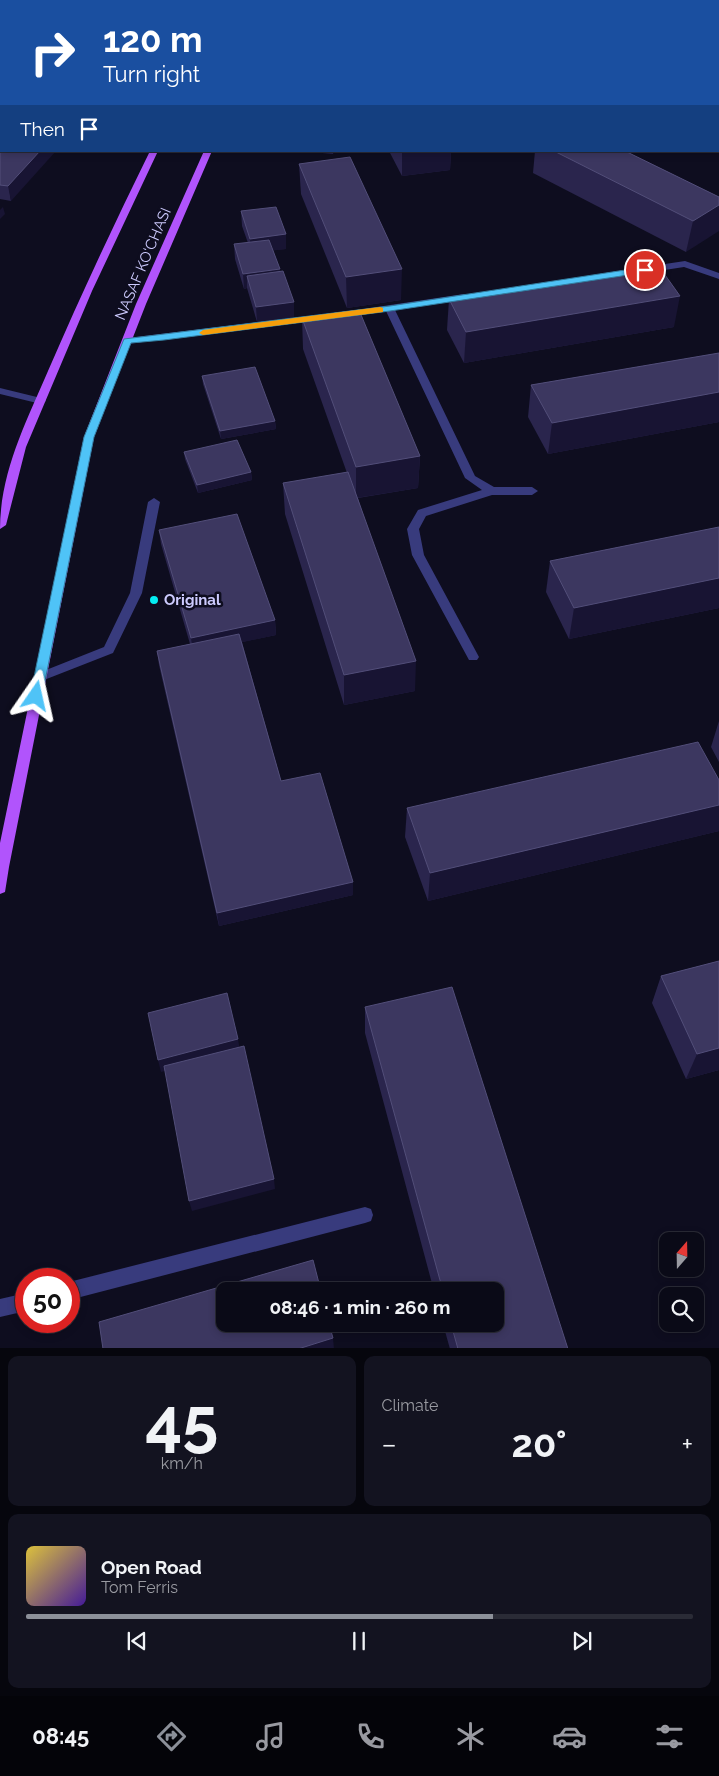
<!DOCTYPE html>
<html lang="en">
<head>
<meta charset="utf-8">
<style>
	body { margin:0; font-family:Raleway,sans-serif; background:#131320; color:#f1f3f6; height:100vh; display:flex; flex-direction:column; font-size:19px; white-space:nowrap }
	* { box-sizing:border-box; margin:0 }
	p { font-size:16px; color:#999aa1 }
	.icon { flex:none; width:28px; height:28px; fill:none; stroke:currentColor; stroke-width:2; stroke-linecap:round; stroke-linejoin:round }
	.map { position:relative; height:1348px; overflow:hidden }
	.sheet { display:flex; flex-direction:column; gap:8px; padding:8px; background:#06060d; flex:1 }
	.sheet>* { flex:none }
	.top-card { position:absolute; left:0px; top:0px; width:720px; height:152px; box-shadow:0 2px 8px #0003,0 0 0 1px #2a2b36; background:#1a4fa0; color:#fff; overflow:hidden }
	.needle { width:32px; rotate:20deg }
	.fabs { position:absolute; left:659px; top:1232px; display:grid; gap:10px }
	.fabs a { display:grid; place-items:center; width:45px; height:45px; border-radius:10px; background:#0a0a17; box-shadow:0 2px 8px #0003,0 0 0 1px #2a2b36; font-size:25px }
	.speed { position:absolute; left:15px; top:1268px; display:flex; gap:10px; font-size:25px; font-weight:700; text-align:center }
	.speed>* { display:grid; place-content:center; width:65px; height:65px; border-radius:50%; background:#0a0a17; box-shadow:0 2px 8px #0003,0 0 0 1px #2a2b36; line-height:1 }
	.speed .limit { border:8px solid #d22; background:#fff; color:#111 }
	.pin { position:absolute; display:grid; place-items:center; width:42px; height:42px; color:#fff; margin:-21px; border:2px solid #fff; border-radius:50%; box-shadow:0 1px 5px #0007 }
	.me { position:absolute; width:55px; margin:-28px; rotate:11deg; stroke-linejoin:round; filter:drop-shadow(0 0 4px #0008) }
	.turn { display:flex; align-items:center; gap:18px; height:105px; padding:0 20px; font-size:22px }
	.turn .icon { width:65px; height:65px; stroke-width:2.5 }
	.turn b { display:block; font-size:35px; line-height:42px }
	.then { display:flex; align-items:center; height:48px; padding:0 20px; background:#0003; gap:10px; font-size:19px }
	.big { font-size:38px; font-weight:700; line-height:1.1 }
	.sheet .tile { flex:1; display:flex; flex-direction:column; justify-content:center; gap:8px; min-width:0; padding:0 18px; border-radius:10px; background:#131320 }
	.sheet .dial { align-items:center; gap:0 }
	.dial b { font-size:65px; line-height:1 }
	.song { display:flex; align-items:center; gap:15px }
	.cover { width:60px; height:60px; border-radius:8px; background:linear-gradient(135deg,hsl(50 70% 55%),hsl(260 70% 35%)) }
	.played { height:5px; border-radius:2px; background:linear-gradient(90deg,#8c9099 70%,#2a2b36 70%) }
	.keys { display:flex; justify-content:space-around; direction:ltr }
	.heat { display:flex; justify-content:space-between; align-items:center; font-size:28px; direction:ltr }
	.sheet .tiles { flex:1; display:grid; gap:8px; grid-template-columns:1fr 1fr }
	.tile:last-child { grid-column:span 2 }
	.trip { position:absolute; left:216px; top:1282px; width:288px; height:50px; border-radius:10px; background:#0a0a17; box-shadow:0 2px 8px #0003,0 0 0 1px #2a2b36; font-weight:700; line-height:50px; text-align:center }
	.tabs { display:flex; height:80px; justify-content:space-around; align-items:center; background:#040409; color:#999aa1 }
	.tabs .icon { width:35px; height:35px }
	.tabs .selected { color:#8c9099 }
	.tabs b { font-size:22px; color:#f1f3f6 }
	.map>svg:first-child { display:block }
</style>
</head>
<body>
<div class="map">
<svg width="719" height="1349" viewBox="0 0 719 1349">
	<rect width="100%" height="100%" fill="#0e0d1f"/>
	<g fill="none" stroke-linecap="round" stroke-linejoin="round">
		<g fill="#383b7d" fill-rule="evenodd">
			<path d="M395,0h15l1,1h-15z"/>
			<rect x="0" y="69" width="1" height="4"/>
			<path d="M685,261l34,12v6l-35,-12 -39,6 -5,-3 5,-3z"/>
			<path d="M464,294l3,1v4l-72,11 80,166 19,11h38l6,4 -6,4h-40l-66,21 -7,13 5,26 55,102 -2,3h-8l-57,-105 -5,-26 11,-19 64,-20 -17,-12 -79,-167 -43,7 -5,-3 5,-3z"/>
			<path d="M318,315l5,3 -2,2 -194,24 -5,-3 5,-3z"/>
			<path d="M0,388l45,11 1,2 -5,3 -41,-10z"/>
			<path d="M154,498l6,4 -18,91 -29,60 -69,27h-8l-2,-3 2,-3 68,-27 26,-54 18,-91z"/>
			<path d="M365,1207l6,2 2,6 -2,6 -6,2 -296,77v-18z"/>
			<path d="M26,1293v18l-26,6v-18z"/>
		</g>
		<g fill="#b154fc" fill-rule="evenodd">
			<rect x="271" y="0" width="8" height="1"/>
			<path d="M150,151h8l-66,140 -66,156 -20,78 -6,4c0,-56 26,-107 48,-158 32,-74 66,-147 102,-220z"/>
			<path d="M204,151h8l-66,153 -52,133 -85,430 -4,25 -5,2v-51l84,-406 52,-133z"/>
		</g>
	</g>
	<g fill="#2a254d">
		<path d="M1,8v42h-1v-41z"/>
		<path d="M0,127l11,74 -11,-2z"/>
		<path d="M301,151h33l-1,3z"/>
		<path d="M389,151h62l-1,19 -48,6z"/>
		<path d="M535,151h90l94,46 -33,55 -153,-79z"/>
		<path d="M299,164l102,136 -54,8 -46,-114z"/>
		<path d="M241,211l45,23v15l-13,1 21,67 -37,5 -10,-34 -3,1 -9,-30 -1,-15 14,-1 -6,-17z"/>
		<path d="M449,299l225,28 -210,36 -17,-33z"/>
		<path d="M302,318l118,138 -2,32 -60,10 57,193 -71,14 -59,-191 -2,-31 64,-10 -44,-124z"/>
		<path d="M719,353v69l-171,32 -20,-37 3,-32z"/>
		<path d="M202,376l73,45 1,8 -55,10 -18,-55z"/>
		<path d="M184,452l67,20 1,8 -54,13 -13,-34z"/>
		<path d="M719,527v81l-150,31 -23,-47 4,-31z"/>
		<path d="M159,530l116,90 1,15 -34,7 39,139 72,114 -134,31 -60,-261 -2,-14 33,-7 -29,-100z"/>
		<path d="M719,721v41l-8,-15z"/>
		<path d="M719,780v51l-291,70 -23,-64 2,-29z"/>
		<path d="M719,961v109l-33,9 -34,-76 9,-27z"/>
		<path d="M365,1007l203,342h-118l-7,-25h52v-33h-61l-69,-258z"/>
	</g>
	<g fill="#181433">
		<path d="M56,0h28l-1,1h-28z"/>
		<path d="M40,151h16l-45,50 -3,-15z"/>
		<path d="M402,151h49l-1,19 -48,6z"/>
		<path d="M719,205v26l-33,21 7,-31z"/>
		<path d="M3,207l2,7 -5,5v-9z"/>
		<path d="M286,234v15l-35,4 -1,-14z"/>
		<path d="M280,269v15l-33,-8v12l-3,1 -1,-15z"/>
		<path d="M402,269l-1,31 -54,8 -1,-31z"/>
		<path d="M680,296l-6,31 -210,36 2,-31z"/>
		<path d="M294,302v15l-37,5 -1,-15z"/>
		<path d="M719,392v30l-171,32 4,-31z"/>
		<path d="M275,421l1,8 -55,10 -1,-8z"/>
		<path d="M420,456l-2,32 -62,10v-31z"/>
		<path d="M251,472l1,8 -54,13 -1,-8z"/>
		<path d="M719,578v30l-150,31 5,-31z"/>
		<path d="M275,620l1,15 -83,18 -2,-15z"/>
		<path d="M416,661l-1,30 -71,14v-30z"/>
		<path d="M719,805v26l-291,70 2,-28z"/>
		<path d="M353,882v13l-134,31 -2,-13z"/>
		<path d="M238,1039l2,12 -79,21 -3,-12z"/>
		<path d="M719,1048v22l-33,9 11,-25z"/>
		<path d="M274,1179l1,10 -83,22 -3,-10z"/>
		<path d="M333,1338l1,11h-36z"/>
	</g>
	<g fill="#3c3760" stroke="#524e79">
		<path d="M10,0h46l-1,1h-47z"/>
		<path d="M518,0h20l3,1h-25z"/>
		<path d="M1,8v20l-1,-1v-18z"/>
		<path d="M1,126v25h39l-32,35 -8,-1v-58z"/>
		<path d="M554,151h71l94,46v8l-26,16z"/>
		<path d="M350,157l52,112 -56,8 -47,-113z"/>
		<path d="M276,207l10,27 -36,5 -9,-28z"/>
		<path d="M269,240l11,29 -37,5 -9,-30z"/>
		<path d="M658,265l22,31 -214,36 -17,-33z"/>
		<path d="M283,271l11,31 -38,5 -9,-31z"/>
		<path d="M359,310l61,146 -64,11 -54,-149z"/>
		<path d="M719,353v39l-167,31 -21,-38z"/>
		<path d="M255,367l20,54 -55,10 -18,-55z"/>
		<path d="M237,440l14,32 -54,13 -13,-33z"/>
		<path d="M348,472l68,189 -72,14 -61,-192z"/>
		<path d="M237,514l38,106 -84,18 -32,-108z"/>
		<path d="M719,527v51l-145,30 -24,-47z"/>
		<path d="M239,634l42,147 39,-8 33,109 -136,31 -60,-262z"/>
		<path d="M698,742l21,38v25l-289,68 -23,-65z"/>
		<path d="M719,961v87l-22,6 -36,-78z"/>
		<path d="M452,987l116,362h-110l-7,-25h44v-33h-52l-78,-284z"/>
		<path d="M227,993l11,46 -80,21 -10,-47z"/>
		<path d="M244,1046l30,133 -85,22 -25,-135z"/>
		<path d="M313,1260l8,31h-96v33h104l4,14 -35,11h-195l-4,-27z"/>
	</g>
	<path fill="#4fc3f7" stroke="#337fa1" d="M645,267l3,1v4l-258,39 -226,29 -33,3 -37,94 -52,259 -6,5 -4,-2 -2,-3 54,-259 40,-98 266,-33z"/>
	<path fill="#f59e0b" d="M380,307l3,1v4l-180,23 -4,-2 4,-3z"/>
	<circle fill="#04ecf2" stroke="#0e0d1f" stroke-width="2" cx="154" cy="600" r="5"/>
	<g text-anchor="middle" stroke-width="5" stroke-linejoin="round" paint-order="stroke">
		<g font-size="15" fill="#cdcbfe" stroke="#0e0d1f">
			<text transform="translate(143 264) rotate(-67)" y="5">NASAF KO‘CHASI</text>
		</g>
		<g font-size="15" font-weight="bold" fill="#cdcbfe" stroke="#0e0d1f" text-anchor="start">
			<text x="164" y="605">Original</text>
		</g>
	</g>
</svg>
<div class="fabs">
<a><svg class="needle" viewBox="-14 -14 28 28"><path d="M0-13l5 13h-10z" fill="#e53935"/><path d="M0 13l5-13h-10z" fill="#999aa1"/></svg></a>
<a><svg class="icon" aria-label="search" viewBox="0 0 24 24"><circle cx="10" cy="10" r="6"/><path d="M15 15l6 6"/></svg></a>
</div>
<div class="speed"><div class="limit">50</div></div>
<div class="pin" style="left:645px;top:270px;background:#d93025"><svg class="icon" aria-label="arrive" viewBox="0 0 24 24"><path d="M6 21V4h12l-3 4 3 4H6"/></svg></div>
<svg class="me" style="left:36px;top:696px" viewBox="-20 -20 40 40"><path d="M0-17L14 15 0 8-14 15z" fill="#4fc3f7" stroke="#fff" stroke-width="4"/></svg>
<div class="trip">08:46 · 1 min · 260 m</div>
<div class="top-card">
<div class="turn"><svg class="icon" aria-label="right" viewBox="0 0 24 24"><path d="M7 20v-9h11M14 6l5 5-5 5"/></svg><div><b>120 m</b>Turn right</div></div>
<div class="then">Then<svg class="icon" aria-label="arrive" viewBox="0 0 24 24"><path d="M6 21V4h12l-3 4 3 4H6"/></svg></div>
</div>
</div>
<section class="sheet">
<div class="tiles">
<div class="tile dial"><b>45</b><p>km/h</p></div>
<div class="tile"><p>Climate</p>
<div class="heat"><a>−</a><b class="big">20°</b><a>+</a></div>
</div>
<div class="tile">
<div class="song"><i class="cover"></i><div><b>Open Road</b><p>Tom Ferris</p></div></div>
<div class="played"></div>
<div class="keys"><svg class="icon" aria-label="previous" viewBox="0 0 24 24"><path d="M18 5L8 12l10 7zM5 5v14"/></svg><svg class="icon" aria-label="pause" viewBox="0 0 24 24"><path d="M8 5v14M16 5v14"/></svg><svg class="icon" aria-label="next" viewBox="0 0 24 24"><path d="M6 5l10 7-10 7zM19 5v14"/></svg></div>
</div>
</div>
</section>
<nav class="tabs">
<b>08:45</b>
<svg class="icon selected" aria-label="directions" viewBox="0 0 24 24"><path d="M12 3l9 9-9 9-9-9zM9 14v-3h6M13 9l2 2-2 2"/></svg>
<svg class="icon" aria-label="music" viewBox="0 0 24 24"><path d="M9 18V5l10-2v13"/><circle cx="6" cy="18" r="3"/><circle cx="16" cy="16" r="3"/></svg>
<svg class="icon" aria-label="phone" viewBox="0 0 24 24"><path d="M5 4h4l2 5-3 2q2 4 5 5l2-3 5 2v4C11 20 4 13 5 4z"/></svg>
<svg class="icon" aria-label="climate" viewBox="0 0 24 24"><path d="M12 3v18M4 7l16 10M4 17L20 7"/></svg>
<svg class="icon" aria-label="car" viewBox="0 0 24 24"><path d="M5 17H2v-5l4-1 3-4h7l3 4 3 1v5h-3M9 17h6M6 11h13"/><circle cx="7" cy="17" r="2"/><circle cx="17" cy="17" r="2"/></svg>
<svg class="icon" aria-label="filters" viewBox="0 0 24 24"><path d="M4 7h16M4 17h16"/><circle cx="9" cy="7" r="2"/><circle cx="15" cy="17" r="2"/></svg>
</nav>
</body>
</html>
